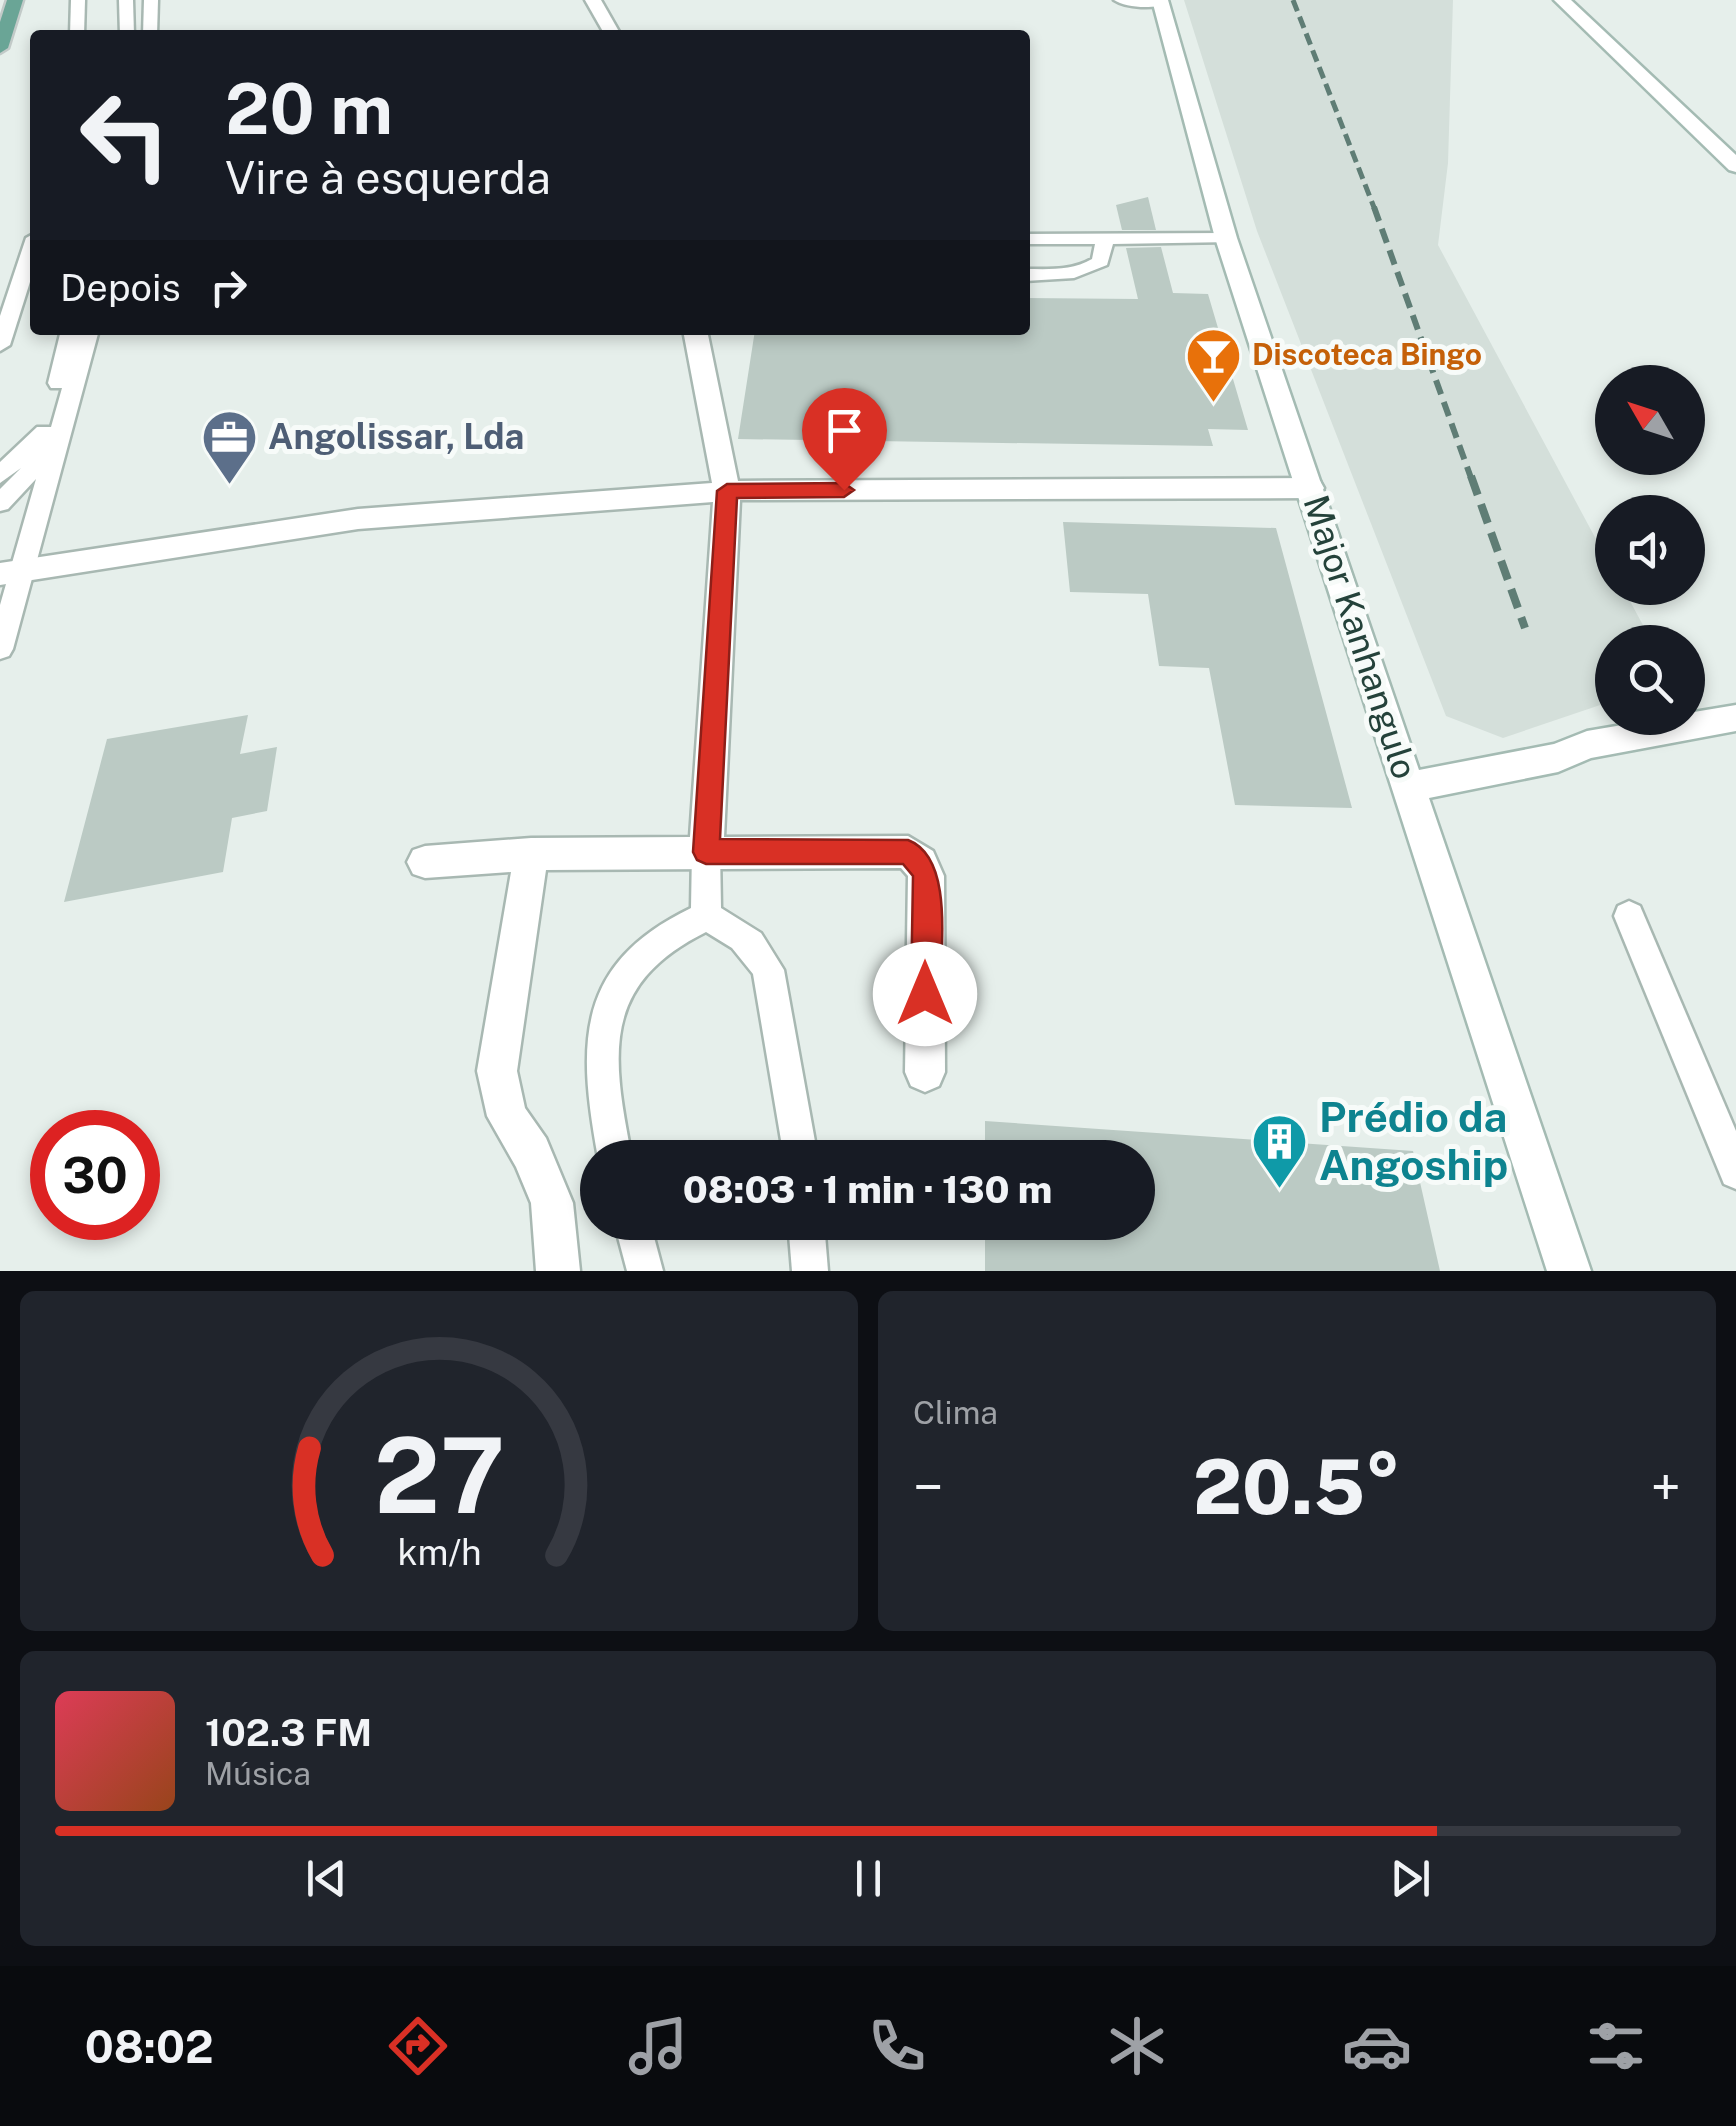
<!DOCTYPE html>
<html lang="pt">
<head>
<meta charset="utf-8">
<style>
	body { margin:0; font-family:"Public Sans",sans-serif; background:#20242c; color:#f1f3f6; height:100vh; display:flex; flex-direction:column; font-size:38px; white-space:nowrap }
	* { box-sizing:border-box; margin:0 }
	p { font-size:32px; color:#9ea1a6 }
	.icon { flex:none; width:55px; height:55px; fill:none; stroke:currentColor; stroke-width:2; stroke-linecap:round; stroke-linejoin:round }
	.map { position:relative; height:1271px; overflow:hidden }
	.side { display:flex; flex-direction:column; gap:20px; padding:20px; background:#0d0f14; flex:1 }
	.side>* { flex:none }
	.top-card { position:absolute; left:30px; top:30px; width:1000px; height:305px; border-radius:10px; box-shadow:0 5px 15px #0003; background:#171b24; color:#f1f3f6; overflow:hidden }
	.needle { width:65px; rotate:309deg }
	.controls { position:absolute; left:1595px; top:365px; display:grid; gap:20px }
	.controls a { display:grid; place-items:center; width:110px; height:110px; border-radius:50%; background:#171b24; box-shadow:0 5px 15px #0003; font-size:50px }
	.speed { position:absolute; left:30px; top:1110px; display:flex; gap:20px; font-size:50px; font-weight:700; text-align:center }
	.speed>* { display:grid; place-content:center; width:130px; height:130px; border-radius:50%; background:#171b24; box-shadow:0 5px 15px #0003; line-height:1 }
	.speed .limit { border:15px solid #d22; background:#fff; color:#111 }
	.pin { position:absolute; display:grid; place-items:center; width:85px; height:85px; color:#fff; margin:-102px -42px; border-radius:50% 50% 50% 0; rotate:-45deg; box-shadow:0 0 10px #0007 }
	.pin .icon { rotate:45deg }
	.me { position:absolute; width:110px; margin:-55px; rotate:0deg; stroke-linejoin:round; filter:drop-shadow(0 0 8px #0008) }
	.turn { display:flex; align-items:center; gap:35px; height:210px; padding:0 30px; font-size:45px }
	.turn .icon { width:130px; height:130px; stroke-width:2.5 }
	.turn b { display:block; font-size:70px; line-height:85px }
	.then { display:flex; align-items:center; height:95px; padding:0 30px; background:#0003; gap:20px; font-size:38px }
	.big { font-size:75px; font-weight:800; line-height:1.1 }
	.side .widget { flex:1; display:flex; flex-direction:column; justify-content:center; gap:15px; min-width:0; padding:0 35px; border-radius:15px; background:#20242c }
	.side .dial { align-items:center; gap:0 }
	.dial svg { height:260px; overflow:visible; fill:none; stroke:#363941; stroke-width:7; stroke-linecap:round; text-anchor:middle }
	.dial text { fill:#f1f3f6; stroke:none }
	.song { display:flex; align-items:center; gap:30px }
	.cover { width:120px; height:120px; border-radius:15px; background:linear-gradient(135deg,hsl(350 70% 55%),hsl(20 70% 35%)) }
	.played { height:10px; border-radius:5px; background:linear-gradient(90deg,#d93025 85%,#363941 85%) }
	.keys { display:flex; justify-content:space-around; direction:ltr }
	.heat { display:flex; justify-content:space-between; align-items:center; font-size:55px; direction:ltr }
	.side .tiles { flex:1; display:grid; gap:20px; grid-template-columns:1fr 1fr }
	.widget:last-child { grid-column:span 2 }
	.trip { position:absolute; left:580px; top:1140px; width:575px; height:100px; border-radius:50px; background:#171b24; box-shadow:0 5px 15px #0003; font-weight:800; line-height:100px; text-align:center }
	.dock { display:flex; height:160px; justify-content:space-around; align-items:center; background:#090b0e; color:#9ea1a6 }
	.dock .icon { width:70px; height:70px }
	.dock .current { color:#d93025 }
	.dock b { font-size:45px; color:#f1f3f6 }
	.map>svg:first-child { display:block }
</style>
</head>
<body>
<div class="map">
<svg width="1736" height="1271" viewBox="0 0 1736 1271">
	<rect width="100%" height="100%" fill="#e6efeb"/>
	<path fill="#d4dfda" d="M1184,0h269l-5,163 -10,82 174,324v19h11l29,54h-40v59l-109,37 -57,-22 -189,-485z"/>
	<g fill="#bbcac4">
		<path d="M1148,197l8,33h-34l-6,-25z"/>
		<path d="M1161,247l12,46 35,1 40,136 -40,-1 5,17 -475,-7 17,-109h270v-32l113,1 -12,-51z"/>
		<path d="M1063,522l213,6 76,280 -117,-3 -26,-137 -50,-2 -11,-72 -78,-2z"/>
		<path d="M248,715l-8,39 37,-7 -10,64 -35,7 -9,54 -159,30 43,-163z"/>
		<path d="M985,1121l428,30 27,120h-455v-49h153v-64h-153z"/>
	</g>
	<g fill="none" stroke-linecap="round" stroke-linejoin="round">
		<defs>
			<g id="lane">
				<path d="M71,0h14l-1,35h-14z"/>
				<path d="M119,0h14l1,35h-14z"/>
				<path d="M144,0h14l-1,35h-14z"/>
				<path d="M35,233v33l-25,79 -10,6v-35l26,-78z"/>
				<path d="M1226,233l6,1v8l-119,2 -6,21 -33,13 -49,3v-12c24,0 46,2 67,-10l3,-15h-70v-10z"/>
				<path d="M61,330h38l-86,319 -4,7 -9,3v-54l36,-126 -28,30 -8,2v-22l21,-21 -21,15v-21l37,-35h14l11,-39h-11l-3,-5z"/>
				<path d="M706,838l10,4 4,9 1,57 40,25 23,37 34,188h-34l-31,-184 -21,-26 -26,-16c-106,53 -94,123 -74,226h-34c-21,-115 -23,-194 93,-250l1,-57 4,-9z"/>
				<path d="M1629,901l11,5 96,225v58l-12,-5 -110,-268 4,-10z"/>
				<path d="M614,1222h36l13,49h-36z"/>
				<path d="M788,1222h36l4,49h-36z"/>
			</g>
			<g id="street">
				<path d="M585,0h16l20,35h-16z"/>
				<path d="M1114,0h53l1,2c-12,8 -42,6 -54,-2z"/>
				<path d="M683,330h24l31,151 573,-3 9,3 4,7 -4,7 -9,3 -571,2 -16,337 184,-1 25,15 11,25 1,196 -6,14 -14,6 -14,-6 -6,-14 3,-196 -7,-8 -355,2 -29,201 8,37 21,30 27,65 7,68h-44l-5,-68 -15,-36 -29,-51 -10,-45 34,-199 -86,6 -12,-4 -6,-12 6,-12 12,-4 106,-8 159,-1 23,-335 -355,27 -358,56v-22l358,-54 354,-26z"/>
			</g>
			<g id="secondary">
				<path d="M1152,0h16l69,238 182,532 135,-26 33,-13 76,-13h25v-5l48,-8v26l-145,27 -33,14 -129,26 162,473h-44l-332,-1033z"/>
				<path d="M1554,0h17l165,155v17l-7,-2z"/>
			</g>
			<path id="primary" d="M7,0h16l-15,48 -8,5v-31z"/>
		</defs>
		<use href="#lane" stroke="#a8b8b2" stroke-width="5"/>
		<use href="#street" stroke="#a8b8b2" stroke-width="5"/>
		<use href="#secondary" stroke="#a4bbb3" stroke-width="5"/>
		<use href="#primary" stroke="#c2cac8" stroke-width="5"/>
		<use href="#lane" fill="#fff" fill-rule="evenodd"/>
		<use href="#street" fill="#fff" fill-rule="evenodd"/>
		<use href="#secondary" fill="#fff" fill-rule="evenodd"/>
		<use href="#primary" fill="#6aa596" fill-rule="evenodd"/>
		<path stroke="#5f7d75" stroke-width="5" stroke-dasharray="12 6" stroke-linecap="butt" d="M1293,0l82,210"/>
		<path stroke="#5f7d75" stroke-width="6" stroke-dasharray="15 8" stroke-linecap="butt" d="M1374,207l97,271"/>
		<path stroke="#5f7d75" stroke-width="8" stroke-dasharray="20 10" stroke-linecap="butt" d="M1471,476l54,152"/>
	</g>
	<path fill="#d93025" stroke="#8d1f18" stroke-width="2.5" d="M844,483l10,7 -10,7 -107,1 -17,341 188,1c47,18 32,110 32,154l-5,10 -10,4 -10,-4 -4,-10 2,-118 -10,-12h-197l-9,-4 -4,-8 24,-361 10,-7z"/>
	<defs>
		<symbol id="bar-pin" viewBox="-11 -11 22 30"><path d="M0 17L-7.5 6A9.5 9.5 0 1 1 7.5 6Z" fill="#e8710a" stroke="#f7fbf9"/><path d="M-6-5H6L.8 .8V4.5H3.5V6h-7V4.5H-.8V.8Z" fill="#fff"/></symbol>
		<symbol id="office-pin" viewBox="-11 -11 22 30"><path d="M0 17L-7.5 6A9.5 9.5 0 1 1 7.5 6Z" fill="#5c6f8a" stroke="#f7fbf9"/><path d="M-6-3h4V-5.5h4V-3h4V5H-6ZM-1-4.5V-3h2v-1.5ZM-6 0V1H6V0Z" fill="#fff"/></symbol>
		<symbol id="building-pin" viewBox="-11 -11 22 30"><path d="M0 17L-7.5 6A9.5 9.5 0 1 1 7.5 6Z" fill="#0f9aa8" stroke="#f7fbf9"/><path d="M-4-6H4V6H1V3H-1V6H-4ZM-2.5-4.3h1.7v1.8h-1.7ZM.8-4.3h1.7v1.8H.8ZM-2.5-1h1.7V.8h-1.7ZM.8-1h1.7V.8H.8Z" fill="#fff"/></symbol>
	</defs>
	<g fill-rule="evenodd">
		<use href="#bar-pin" x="1182" y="324" width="63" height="86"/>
		<use href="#office-pin" x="198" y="406" width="63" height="86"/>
		<use href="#building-pin" x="1248" y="1110" width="63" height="86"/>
	</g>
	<g text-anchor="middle" stroke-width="10" stroke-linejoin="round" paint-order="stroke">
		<g font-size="30" font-weight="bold" fill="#c56008" stroke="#f7fbf9" text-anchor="start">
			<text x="1252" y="365">Discoteca Bingo</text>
		</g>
		<g font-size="35" font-weight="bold" fill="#4e5e75" stroke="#f7fbf9" text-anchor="start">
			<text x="268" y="449">Angolissar, Lda</text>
		</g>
		<g font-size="35" fill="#24423a" stroke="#f7fbf9">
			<text transform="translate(1360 637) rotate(72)" y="12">Major Kanhangulo</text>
		</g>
		<g font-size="42" font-weight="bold" fill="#0d838f" stroke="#f7fbf9" text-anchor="start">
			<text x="1319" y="1132">Prédio da<tspan x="1319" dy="48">Angoship</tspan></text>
		</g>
	</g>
</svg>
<div class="controls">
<a><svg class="needle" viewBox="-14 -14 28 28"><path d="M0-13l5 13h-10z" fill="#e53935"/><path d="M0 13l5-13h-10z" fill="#9ea1a6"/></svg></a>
<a><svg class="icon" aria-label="sound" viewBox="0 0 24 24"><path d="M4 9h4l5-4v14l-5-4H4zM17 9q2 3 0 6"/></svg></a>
<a><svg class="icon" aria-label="search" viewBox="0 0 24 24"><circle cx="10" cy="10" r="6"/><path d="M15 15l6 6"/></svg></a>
</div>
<div class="speed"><div class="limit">30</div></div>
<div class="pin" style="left:844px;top:490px;background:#d93025"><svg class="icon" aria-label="arrive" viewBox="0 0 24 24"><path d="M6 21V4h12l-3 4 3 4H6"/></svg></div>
<svg class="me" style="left:925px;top:994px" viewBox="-20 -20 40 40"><circle r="19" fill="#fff"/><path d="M0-13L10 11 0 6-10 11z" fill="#d93025"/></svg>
<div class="trip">08:03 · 1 min · 130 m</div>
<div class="top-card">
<div class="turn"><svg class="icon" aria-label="left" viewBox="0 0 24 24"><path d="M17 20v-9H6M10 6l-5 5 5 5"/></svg><div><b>20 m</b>Vire à esquerda</div></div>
<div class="then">Depois<svg class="icon" aria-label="right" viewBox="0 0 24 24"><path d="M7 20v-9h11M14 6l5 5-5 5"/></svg></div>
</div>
</div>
<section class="side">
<div class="tiles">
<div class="widget dial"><svg viewBox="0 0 100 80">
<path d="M14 69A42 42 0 1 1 86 69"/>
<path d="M14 69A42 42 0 0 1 10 36" stroke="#d93025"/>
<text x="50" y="56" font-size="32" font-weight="700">27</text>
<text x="50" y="72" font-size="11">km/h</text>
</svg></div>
<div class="widget"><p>Clima</p>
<div class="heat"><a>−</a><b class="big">20.5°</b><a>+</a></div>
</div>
<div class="widget">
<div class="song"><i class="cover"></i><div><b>102.3 FM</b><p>Música</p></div></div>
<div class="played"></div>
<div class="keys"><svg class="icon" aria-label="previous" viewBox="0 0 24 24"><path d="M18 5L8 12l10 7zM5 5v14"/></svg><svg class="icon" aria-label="pause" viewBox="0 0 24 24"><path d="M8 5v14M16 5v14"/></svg><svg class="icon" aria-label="next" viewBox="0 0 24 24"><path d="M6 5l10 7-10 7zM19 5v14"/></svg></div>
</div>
</div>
</section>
<nav class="dock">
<b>08:02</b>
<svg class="icon current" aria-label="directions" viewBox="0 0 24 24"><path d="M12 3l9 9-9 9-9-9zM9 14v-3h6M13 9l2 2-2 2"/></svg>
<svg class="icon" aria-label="music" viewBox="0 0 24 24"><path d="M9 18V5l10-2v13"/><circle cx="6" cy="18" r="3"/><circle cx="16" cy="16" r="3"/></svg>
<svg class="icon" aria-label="phone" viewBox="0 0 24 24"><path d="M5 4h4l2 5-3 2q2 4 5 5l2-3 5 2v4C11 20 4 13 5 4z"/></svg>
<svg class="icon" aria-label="climate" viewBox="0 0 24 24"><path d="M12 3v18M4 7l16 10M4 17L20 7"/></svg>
<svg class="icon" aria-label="car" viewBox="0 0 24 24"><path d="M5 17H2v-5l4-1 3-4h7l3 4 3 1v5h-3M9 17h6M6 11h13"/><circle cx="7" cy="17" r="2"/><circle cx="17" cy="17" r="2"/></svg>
<svg class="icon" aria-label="filters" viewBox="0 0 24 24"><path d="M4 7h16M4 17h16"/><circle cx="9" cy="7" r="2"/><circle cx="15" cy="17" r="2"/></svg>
</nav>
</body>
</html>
